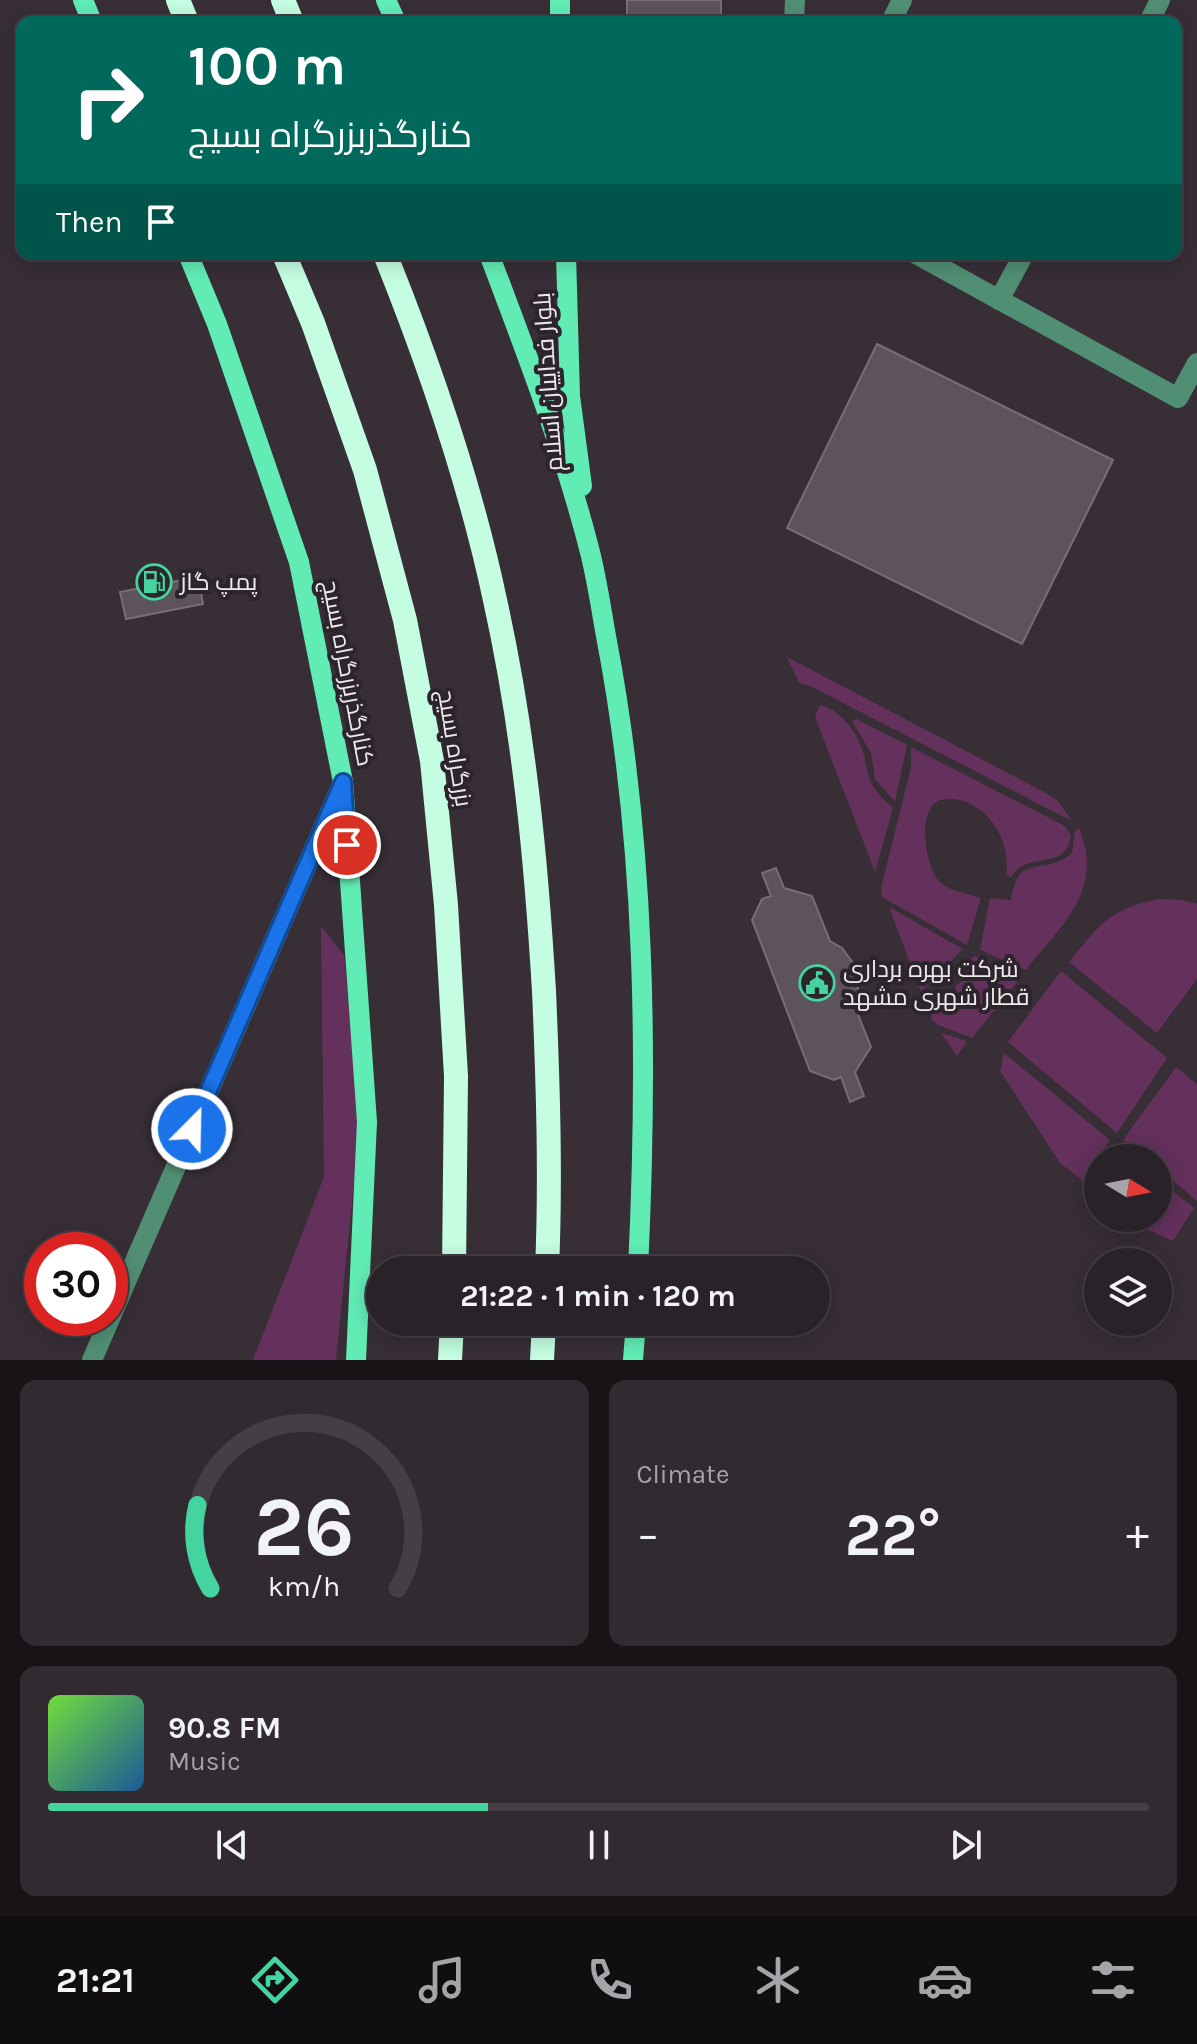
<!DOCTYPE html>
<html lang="en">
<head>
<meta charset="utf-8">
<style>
	body { margin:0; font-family:Karla,Cairo,sans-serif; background:#312a30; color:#f1f3f6; height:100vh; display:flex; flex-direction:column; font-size:30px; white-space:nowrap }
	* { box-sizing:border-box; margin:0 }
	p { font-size:26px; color:#a5a4a8 }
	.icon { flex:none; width:44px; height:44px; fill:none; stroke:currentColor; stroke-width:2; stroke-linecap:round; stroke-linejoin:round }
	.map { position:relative; height:1360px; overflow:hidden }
	.sheet { display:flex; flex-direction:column; gap:20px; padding:20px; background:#171316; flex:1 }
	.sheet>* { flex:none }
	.guide { position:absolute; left:16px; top:16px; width:1166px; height:244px; border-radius:16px; box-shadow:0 4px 20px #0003,0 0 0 2px #453f45; background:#00695c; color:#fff; overflow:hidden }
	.needle { width:52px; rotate:100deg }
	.controls { position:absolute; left:1084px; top:1144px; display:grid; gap:16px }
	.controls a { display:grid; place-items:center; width:88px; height:88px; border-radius:50%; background:#292228; box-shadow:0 4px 20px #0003,0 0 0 2px #453f45; font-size:40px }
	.speed { position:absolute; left:24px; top:1232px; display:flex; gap:16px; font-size:40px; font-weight:700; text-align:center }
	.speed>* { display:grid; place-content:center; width:104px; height:104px; border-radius:50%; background:#292228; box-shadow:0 4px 20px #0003,0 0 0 2px #453f45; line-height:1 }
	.speed .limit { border:12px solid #d22; background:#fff; color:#111 }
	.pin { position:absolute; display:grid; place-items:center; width:68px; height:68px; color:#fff; margin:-34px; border:4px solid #fff; border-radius:50%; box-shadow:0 2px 8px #0007 }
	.me { position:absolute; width:88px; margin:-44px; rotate:23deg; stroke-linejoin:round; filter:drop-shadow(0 0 6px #0008) }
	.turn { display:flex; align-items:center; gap:28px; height:168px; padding:0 40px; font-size:36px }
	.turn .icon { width:104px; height:104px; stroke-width:2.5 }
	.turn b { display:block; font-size:56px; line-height:68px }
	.then { display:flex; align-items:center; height:76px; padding:0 40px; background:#0003; gap:16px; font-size:30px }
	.big { font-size:60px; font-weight:700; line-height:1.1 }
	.sheet .tile { flex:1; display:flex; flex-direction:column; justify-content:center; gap:12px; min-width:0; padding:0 28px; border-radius:16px; background:#312a30 }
	.sheet .dial { align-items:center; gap:0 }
	.dial svg { height:208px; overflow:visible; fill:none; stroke:#453f45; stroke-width:7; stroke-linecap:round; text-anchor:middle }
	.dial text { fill:#f1f3f6; stroke:none }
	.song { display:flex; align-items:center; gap:24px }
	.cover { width:96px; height:96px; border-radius:12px; background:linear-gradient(135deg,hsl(100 70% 55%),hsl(210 70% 35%)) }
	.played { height:8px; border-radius:4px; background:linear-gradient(90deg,#44d49f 40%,#453f45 40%) }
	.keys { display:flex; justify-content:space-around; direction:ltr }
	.heat { display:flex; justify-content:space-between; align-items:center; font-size:44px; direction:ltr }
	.sheet .tiles { flex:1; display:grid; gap:20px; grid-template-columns:1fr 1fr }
	.tile:last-child { grid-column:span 2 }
	.trip { position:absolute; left:366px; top:1256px; width:464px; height:80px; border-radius:40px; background:#292228; box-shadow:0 4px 20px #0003,0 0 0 2px #453f45; font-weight:700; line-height:80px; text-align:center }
	.menu { display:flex; height:128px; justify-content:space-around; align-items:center; background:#100e10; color:#a5a4a8 }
	.menu .icon { width:56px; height:56px }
	.menu .current { color:#44d49f }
	.menu b { font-size:36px; color:#f1f3f6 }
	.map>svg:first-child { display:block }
</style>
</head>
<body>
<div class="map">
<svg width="1197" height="1360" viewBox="0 0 1197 1360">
	<rect width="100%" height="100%" fill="#372e36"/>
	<g fill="#63315c">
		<path d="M787,657l261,137 10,7 14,20 -262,-135 -11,-3z"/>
		<path d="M820,705c21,5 37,27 43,47 4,13 4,25 12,37 4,7 12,13 18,19l-18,64 -60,-155z"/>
		<path d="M856,719l51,26 -12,57 -20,-23 -4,-26 -19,-32z"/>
		<path d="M911,747l154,79 6,10c-7,37 -42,13 -60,41l-5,-2c6,-34 -19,-74 -54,-76 -4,0 -9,0 -12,1 -24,9 -15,69 1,83 9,8 28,11 40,15l-14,47 -85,-48 -1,-9 30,-121z"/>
		<path d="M1079,828c26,62 -18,98 -53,142l-46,-20 10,-52 21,2c7,-50 32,-22 61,-47l3,-22z"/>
		<path d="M1159,899l23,1 15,4v75l-40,54 -88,-71c31,-38 40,-53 90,-63z"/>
		<path d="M889,907l74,42 -42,43z"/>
		<path d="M321,926l23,29 16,168 -24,237h-83l71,-183z"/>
		<path d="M975,956l47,20 -50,62 -34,-13 -7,-6 4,-22 20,-5 1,-6 11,-10 3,-17z"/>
		<path d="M1061,971l106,87 -50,75 -109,-91z"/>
		<path d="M941,1033l26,8 -10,15z"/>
		<path d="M1004,1053l106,87 -27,41 -23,-18 -60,-92z"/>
		<path d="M1176,1067l21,17v117l-39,-33v-10h-13l-22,-18z"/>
		<path d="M1158,1179l36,29 -21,33 -50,-23h35z"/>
	</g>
	<g fill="#5d535b" stroke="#786e76" stroke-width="2">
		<rect x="627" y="0" width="94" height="22"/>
		<path d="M877,344l236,116 -91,184 -235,-116z"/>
		<path d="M198,577l5,27 -77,15 -6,-27z"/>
		<path d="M776,868l8,20 28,8 18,45 12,7 14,19 2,22 -5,13 18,45 -16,25 9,24 -14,6 -9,-25 -7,3 -24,-9 -58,-151 10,-21 9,-3 -9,-23z"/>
	</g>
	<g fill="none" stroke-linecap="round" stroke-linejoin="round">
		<g stroke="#518f74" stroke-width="20">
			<path d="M794,22l1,-22"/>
			<path d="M891,22l11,-22"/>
			<path d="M1149,22l11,-22"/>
			<path d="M916,254l262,144 19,-35"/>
			<path d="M999,300l25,-46"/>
			<path d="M92,1360l251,-578"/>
		</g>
		<g stroke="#61ecb6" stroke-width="20">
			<path d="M83,0l9,22"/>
			<path d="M386,0l10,22"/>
			<path d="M560,0v22"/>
			<path d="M188,254l29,70 82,238 44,220 24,340 -11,238"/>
			<path d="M489,254c37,98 75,196 101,298 7,28 11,56 16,84 40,208 42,423 32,634"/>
			<path d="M566,254l4,142 12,90"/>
			<path d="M633,1360l3,-38"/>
		</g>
		<g stroke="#c4fde2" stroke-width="24">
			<path d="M178,0l9,22"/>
			<path d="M283,0l9,22"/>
			<path d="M284,254l29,69 52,147 40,150 27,141 14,144 10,171 -2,194"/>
			<path d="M385,254c45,112 85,228 110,346 29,131 41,258 49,391 4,93 7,186 3,279"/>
			<path d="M450,1360l2,-38"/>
			<path d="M542,1360l2,-38"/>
		</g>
	</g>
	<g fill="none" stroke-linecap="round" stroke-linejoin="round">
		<defs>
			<path id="route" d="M192,1129l151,-347 4,63"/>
		</defs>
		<use href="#route" stroke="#114b97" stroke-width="20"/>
		<use href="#route" stroke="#1a73e8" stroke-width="14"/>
	</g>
	<defs>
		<symbol id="fuel-ring" viewBox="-11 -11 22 22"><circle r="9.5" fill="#2d252c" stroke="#44d49f" stroke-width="1.5"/><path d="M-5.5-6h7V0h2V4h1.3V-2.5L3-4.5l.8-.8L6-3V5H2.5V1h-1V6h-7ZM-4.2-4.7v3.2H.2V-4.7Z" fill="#44d49f"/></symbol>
		<symbol id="civic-ring" viewBox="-11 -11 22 22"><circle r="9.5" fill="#2d252c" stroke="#44d49f" stroke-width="1.5"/><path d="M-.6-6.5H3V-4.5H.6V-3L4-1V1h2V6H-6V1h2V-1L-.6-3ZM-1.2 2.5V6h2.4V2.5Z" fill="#44d49f"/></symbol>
	</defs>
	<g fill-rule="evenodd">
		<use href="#fuel-ring" x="134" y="562" width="40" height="40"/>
		<use href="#civic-ring" x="797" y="963" width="40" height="40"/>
	</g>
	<g text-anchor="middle" stroke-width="8" stroke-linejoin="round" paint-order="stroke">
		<g font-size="24" fill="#efe9ed" stroke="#2d252c">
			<text transform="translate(548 382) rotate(-94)" y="8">بلوار فداییان اسلام</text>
			<text transform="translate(348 673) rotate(79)" y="8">کنارگذربزرگراه بسیج</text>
			<text transform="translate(455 748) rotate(81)" y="8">بزرگراه بسیج</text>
		</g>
		<g font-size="24" fill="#efe9ed" stroke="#2d252c" text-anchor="start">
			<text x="180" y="590">پمپ گاز</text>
			<text x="843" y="977">شرکت بهره برداری<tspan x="843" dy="28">قطار شهری مشهد</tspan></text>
		</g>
	</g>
</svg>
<div class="controls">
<a><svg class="needle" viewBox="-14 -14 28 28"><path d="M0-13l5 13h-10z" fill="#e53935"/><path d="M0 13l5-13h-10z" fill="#a5a4a8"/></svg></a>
<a><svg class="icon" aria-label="layers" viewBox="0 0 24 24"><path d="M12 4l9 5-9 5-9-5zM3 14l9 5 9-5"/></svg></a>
</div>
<div class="speed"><div class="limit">30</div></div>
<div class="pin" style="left:347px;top:845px;background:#d93025"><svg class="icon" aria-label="arrive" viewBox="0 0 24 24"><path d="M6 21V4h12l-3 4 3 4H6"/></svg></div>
<svg class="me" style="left:192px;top:1129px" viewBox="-20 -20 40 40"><circle r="17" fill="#1a73e8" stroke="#fff" stroke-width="3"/><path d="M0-11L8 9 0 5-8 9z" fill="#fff"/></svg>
<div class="trip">21:22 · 1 min · 120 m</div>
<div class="guide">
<div class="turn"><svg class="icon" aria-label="right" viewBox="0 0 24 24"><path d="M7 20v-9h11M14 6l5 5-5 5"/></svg><div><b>100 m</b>کنارگذربزرگراه بسیج</div></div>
<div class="then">Then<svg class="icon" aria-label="arrive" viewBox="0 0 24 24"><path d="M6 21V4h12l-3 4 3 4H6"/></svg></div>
</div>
</div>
<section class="sheet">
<div class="tiles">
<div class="tile dial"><svg viewBox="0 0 100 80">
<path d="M14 69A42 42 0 1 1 86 69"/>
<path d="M14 69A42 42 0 0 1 9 37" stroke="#44d49f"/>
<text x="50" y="56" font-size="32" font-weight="700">26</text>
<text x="50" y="72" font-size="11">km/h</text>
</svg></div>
<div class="tile"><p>Climate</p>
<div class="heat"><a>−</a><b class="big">22°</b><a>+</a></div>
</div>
<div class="tile">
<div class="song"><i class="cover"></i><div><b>90.8 FM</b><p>Music</p></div></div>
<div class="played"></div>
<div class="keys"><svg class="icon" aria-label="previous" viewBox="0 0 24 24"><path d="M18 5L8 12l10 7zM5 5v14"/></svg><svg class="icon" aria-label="pause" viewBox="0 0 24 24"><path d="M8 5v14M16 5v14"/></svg><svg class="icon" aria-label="next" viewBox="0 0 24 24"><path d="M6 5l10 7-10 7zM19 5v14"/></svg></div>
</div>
</div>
</section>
<nav class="menu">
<b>21:21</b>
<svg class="icon current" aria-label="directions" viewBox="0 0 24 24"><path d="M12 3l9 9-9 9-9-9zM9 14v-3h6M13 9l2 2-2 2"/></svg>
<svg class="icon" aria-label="music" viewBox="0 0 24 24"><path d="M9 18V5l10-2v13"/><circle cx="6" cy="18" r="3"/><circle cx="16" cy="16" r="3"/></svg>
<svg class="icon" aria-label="phone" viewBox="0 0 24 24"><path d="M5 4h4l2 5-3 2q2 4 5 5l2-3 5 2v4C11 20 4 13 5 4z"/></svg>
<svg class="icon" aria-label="climate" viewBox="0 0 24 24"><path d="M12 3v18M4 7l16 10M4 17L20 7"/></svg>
<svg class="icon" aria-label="car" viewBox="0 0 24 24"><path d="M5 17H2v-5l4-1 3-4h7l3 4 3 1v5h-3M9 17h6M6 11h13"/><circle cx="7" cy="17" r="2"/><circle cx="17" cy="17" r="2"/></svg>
<svg class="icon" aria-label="filters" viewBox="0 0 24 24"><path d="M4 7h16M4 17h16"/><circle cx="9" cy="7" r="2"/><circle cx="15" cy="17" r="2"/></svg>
</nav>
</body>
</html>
